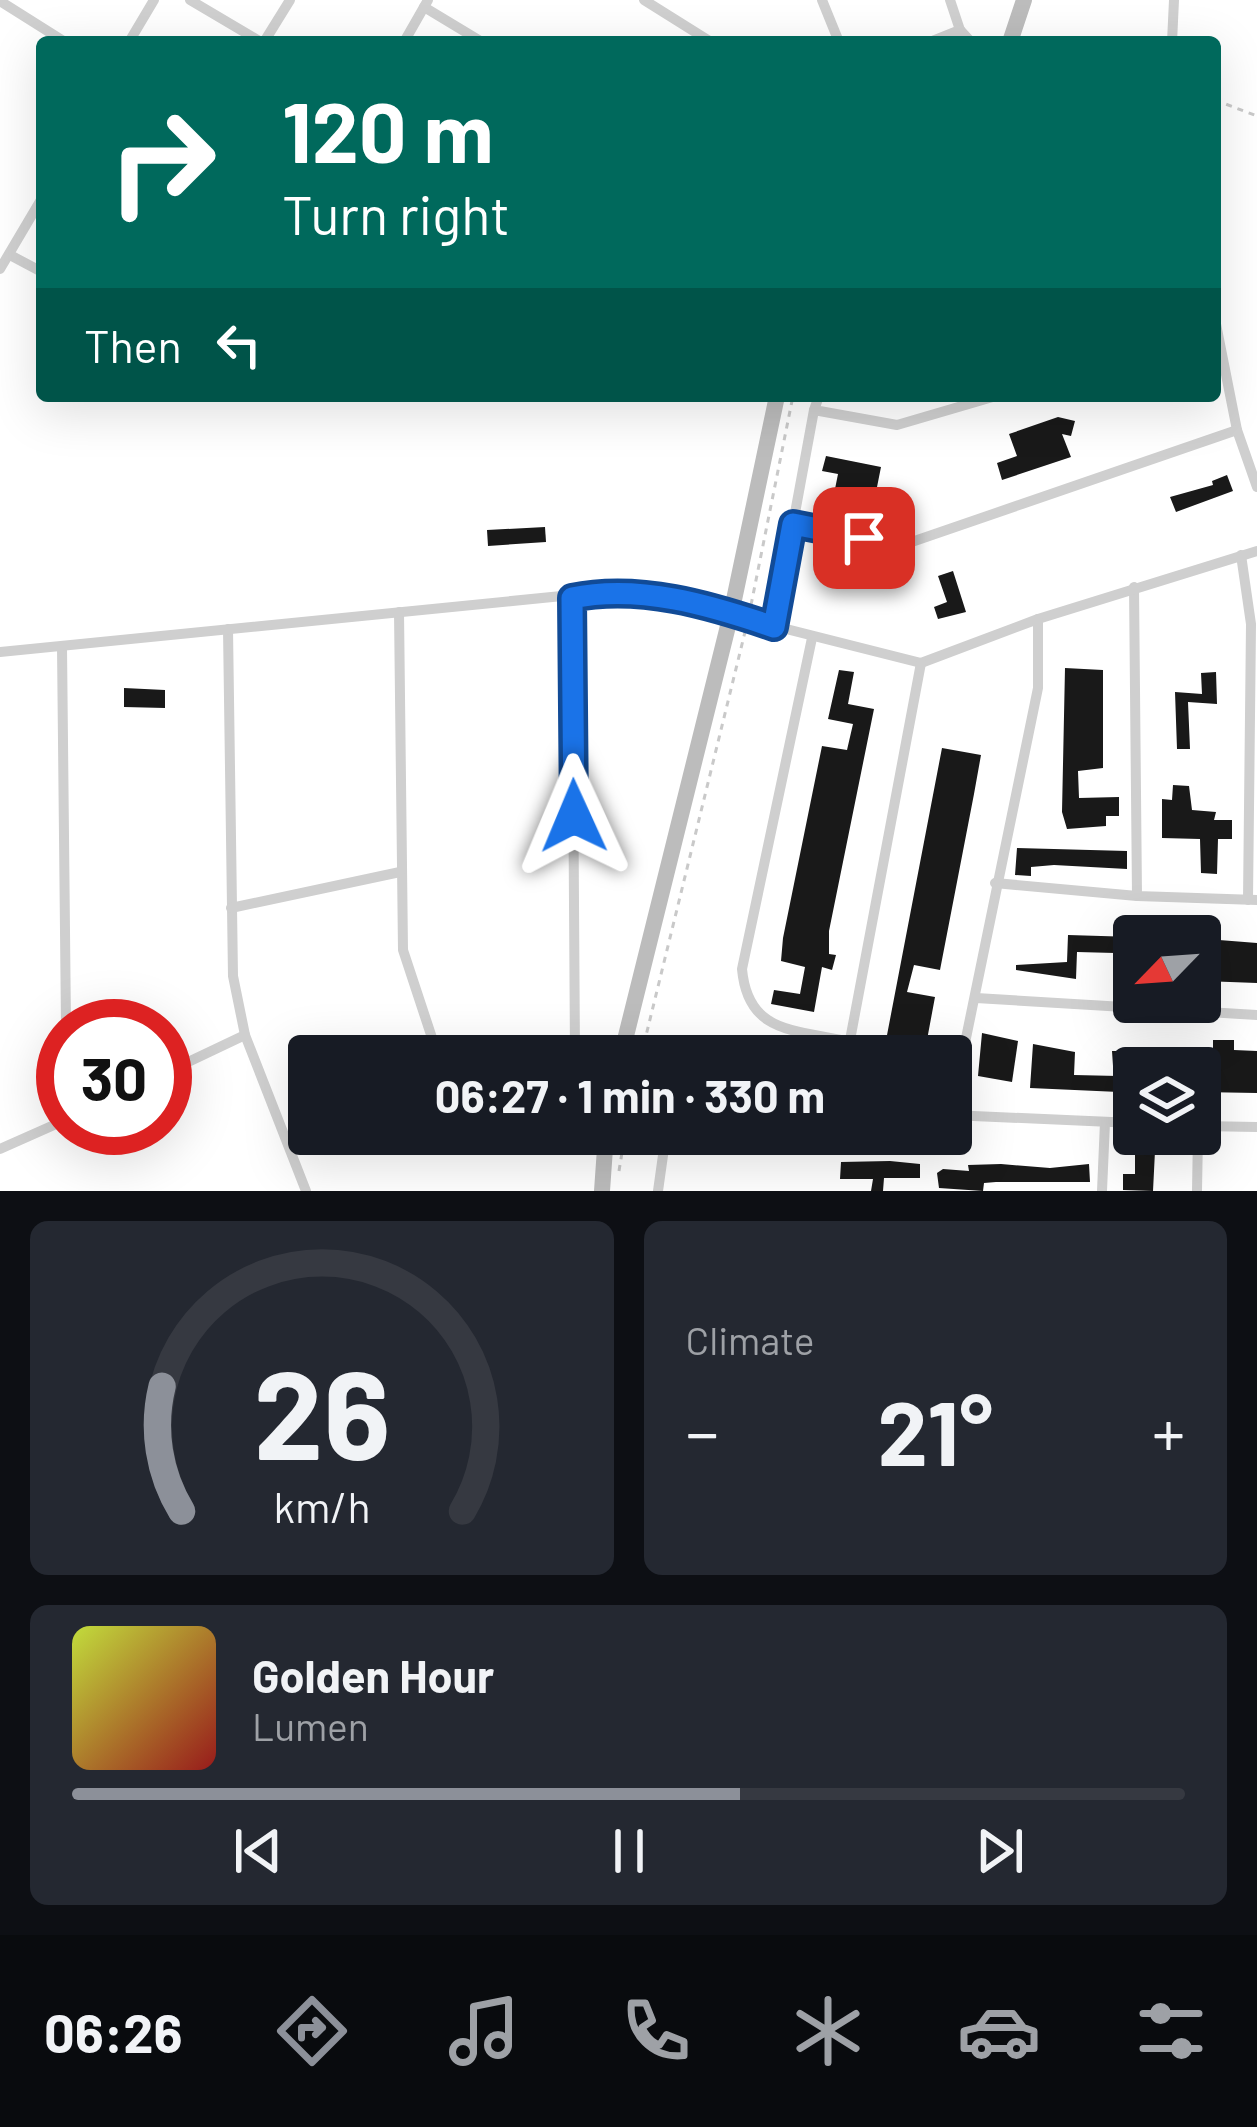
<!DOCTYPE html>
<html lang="en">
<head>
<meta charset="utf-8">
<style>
	body { margin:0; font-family:Barlow,sans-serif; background:#242831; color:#f1f3f6; height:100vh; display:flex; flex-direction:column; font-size:45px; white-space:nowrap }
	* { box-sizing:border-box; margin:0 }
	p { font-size:39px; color:#9ea1a6 }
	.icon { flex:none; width:66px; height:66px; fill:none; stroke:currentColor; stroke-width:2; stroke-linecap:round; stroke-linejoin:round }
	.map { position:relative; height:1191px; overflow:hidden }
	.sheet { display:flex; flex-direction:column; gap:30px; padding:30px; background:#0d0f14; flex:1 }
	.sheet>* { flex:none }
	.hud { position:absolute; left:36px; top:36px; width:1185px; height:366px; border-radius:12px; box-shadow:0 12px 48px #0002; background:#00695c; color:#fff; overflow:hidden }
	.needle { width:78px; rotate:245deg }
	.fabs { position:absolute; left:1113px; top:915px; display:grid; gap:24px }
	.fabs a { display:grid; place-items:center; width:108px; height:108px; border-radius:12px; background:#171b24; box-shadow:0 12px 48px #0002; font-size:60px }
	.speed { position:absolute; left:36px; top:999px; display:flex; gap:24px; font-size:60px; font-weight:700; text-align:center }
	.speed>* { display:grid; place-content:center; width:156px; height:156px; border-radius:50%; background:#171b24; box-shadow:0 12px 48px #0002; line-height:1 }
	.speed .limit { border:18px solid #d22; background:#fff; color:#111 }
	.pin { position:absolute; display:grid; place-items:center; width:102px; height:102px; color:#fff; margin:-51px; border-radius:24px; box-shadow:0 6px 18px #0006 }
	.me { position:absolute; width:132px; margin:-66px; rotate:359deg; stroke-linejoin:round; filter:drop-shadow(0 0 9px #0008) }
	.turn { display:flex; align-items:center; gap:42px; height:252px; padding:0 48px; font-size:54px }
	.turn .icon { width:156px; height:156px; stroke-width:2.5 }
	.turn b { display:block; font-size:84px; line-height:102px }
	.then { display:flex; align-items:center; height:114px; padding:0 48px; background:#0003; gap:24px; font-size:45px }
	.big { font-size:90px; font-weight:700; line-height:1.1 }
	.sheet .widget { flex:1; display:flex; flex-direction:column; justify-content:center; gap:18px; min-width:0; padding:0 42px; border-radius:18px; background:#242831 }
	.sheet .dial { align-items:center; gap:0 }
	.dial svg { height:312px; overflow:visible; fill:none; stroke:#363941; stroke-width:7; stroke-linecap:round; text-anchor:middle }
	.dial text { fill:#f1f3f6; stroke:none }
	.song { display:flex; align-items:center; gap:36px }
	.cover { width:144px; height:144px; border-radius:18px; background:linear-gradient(135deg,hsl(70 70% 55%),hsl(0 70% 35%)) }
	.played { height:12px; border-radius:6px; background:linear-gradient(90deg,#8c9099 60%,#363941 60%) }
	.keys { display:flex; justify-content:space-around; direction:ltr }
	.heat { display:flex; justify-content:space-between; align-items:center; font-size:66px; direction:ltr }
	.sheet .tiles { flex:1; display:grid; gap:30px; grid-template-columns:1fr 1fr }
	.widget:last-child { grid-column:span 2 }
	.trip { position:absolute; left:288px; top:1035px; width:684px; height:120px; border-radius:12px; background:#171b24; box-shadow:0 12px 48px #0002; font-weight:700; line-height:120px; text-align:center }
	.tab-bar { display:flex; height:192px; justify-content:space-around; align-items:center; background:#090b0e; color:#9ea1a6 }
	.tab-bar .icon { width:84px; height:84px }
	.tab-bar .active { color:#8c9099 }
	.tab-bar b { font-size:54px; color:#f1f3f6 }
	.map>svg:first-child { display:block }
</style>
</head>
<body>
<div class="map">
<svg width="1257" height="1191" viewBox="0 0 1257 1191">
	<rect width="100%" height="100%" fill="#fff"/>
	<g fill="#191919">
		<path d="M1058,417l17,4 -4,15 -9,-2 9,23 -69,23 -5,-17 20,-7 -8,-22z"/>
		<path d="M826,456l55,11 -5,25 22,5 -3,16 -62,-14 5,-25 -16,-3z"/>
		<path d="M1227,475l6,16 -57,21 -6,-15 43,-12 -1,-4z"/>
		<path d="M545,527l1,15 -58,4 -1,-16z"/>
		<path d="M953,571l13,41 -28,7 -4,-12 13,-5 -9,-26z"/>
		<path d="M1065,668l38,2v98l-25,3 1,27 40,-1v19h-13v10l-39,3 -5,-17z"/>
		<path d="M839,670l15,2 -6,32 26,5 -45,222v23l7,1 -4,15 -10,-3 -8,45 -43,-8 3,-14 26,4 5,-27 -24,-6 2,-23 39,-192 25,4 6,-26 -25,-5z"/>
		<path d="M1216,672l1,32 -29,-2 2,47h-13l-2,-57 27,2 -1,-21z"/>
		<path d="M124,688l41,2v18l-41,-1z"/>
		<path d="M942,748l39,7 -7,39 -34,176 -26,-5 -7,27 28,5 -11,59h-41z"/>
		<path d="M1173,785l16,1 3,24 24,2 -2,8h18v19h-14l-1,35 -16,-1 -1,-34 -38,-1v-39l10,1z"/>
		<path d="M1017,848l110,3v18l-73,-4 -23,2v9l-16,-1z"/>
		<path d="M1068,935l66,2v42l-20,-1 1,-25 -38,-1 -1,27 -60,-9v-5l51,-3z"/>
		<path d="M1219,940l38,3v40l-54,-2 -1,-40z"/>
		<path d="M982,1033l36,8 -6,41 -34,-6z"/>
		<path d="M1213,1040h21v10l23,1v42l-57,-1 1,-25 -88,-1 -1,-15 101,1z"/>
		<path d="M1033,1044l42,8 -1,23 44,1 1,16 -89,-4z"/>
		<path d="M1135,1151h20l-2,40 -30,-1v-16h12z"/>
		<path d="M890,1161l30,3v14h-36l-1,13h-12l2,-12h-33l1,-17z"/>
		<path d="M1001,1164l49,4 39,-4 1,18h-94l-12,1 -1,8 -44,-3 -2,-15 6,-4 26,2 -1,-6z"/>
	</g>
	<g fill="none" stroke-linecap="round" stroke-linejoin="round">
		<g stroke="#c9c9c9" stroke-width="3" stroke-dasharray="6 6" stroke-linecap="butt">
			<path d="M1215,100l42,16"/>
			<path d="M751,605l42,-209"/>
			<path d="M641,1056l104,-424"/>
			<path d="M619,1171l6,-37"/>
		</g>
		<g stroke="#cfcfcf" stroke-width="10">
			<path d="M190,0l71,42"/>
			<path d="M644,0l67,42"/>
			<path d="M822,0l17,42"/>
			<path d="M950,0l10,30"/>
			<path d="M0,1l65,41"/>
			<path d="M424,7l58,35"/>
			<path d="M129,42l25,-42"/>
			<path d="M264,42l26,-42"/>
			<path d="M404,42l24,-42"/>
			<path d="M930,42l30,-12 11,12"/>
			<path d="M1172,42l2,-42"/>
			<path d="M10,255l32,17"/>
			<path d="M0,269l42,-71"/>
			<path d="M1215,319l22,111 20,57"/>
			<path d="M819,396l-5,14 83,15 99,-29"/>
			<path d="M793,524l107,22 337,-116"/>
			<path d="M1241,555l10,69 -3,276"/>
			<path d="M1134,587l3,309"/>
			<path d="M572,598l3,458"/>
			<path d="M399,612l4,338 35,106"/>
			<path d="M774,627l40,-217"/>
			<path d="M228,629l5,347 12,59 61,156"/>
			<path d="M812,638l-70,331c6,66 54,60 108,73"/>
			<path d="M62,647l4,379"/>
			<path d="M0,652l602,-60 49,3 270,68 117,-44 219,-68"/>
			<path d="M995,883l142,13 120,4"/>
			<path d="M231,908l169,-36"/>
			<path d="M976,998l281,17"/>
			<path d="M847,1056l74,-393"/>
			<path d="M165,1073l80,-38"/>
			<path d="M951,1111l87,-423v-69"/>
			<path d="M951,1115l183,8"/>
			<path d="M1200,1126l57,1"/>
			<path d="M0,1149l63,-28"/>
			<path d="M658,1191l8,-57"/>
			<path d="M1102,1191l3,-69"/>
			<path d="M1197,1191l1,-57"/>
		</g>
		<g stroke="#bcbcbc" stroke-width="16">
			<path d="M1010,42l14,-42"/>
			<path d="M621,1056l110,-442 46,-218"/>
			<path d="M602,1191l4,-57"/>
		</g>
	</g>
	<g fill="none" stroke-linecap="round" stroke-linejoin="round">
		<defs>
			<path id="route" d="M574,816l-2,-218c67,-14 138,7 202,29l19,-103 71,14"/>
		</defs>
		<use href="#route" stroke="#114b97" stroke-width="30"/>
		<use href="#route" stroke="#1a73e8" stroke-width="21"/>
	</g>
</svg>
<div class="fabs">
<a><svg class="needle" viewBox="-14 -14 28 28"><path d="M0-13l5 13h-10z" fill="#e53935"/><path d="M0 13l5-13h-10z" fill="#9ea1a6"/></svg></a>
<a><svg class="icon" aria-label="layers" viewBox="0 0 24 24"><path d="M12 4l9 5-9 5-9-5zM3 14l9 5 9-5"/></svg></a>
</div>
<div class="speed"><div class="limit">30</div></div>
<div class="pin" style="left:864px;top:538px;background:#d93025"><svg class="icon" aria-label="arrive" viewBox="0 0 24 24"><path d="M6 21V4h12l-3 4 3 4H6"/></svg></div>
<svg class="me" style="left:574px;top:816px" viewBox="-20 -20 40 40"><path d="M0-17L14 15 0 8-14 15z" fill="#1a73e8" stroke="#fff" stroke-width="4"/></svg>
<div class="trip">06:27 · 1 min · 330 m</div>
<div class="hud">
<div class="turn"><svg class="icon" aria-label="right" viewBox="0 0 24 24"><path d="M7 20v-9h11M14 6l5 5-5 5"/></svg><div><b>120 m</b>Turn right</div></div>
<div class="then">Then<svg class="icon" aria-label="left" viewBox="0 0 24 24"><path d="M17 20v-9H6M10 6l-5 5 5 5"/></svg></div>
</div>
</div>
<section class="sheet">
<div class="tiles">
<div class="widget dial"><svg viewBox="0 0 100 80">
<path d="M14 69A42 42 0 1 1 86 69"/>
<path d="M14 69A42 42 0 0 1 9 37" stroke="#8c9099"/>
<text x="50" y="56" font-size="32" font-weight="700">26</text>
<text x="50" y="72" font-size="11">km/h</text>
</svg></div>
<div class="widget"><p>Climate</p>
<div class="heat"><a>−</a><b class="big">21°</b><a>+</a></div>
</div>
<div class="widget">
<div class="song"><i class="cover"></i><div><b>Golden Hour</b><p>Lumen</p></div></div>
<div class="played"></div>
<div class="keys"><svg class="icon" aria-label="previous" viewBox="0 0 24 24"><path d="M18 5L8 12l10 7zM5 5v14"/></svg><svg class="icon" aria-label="pause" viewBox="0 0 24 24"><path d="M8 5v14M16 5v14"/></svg><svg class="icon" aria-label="next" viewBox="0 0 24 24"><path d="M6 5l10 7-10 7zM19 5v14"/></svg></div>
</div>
</div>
</section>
<nav class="tab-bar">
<b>06:26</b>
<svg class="icon active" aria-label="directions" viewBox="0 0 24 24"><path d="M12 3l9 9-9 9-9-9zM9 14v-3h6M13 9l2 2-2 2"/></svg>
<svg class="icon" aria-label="music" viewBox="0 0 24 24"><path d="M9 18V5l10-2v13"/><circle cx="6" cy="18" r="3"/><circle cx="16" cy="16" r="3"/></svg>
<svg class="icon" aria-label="phone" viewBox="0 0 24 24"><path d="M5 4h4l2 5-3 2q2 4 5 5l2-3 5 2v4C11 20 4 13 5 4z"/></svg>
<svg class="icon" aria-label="climate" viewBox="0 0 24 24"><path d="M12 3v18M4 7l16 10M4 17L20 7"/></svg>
<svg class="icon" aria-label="car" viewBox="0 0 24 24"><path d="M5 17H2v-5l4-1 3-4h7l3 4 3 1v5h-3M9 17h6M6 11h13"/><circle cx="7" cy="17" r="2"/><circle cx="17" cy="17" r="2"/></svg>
<svg class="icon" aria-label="filters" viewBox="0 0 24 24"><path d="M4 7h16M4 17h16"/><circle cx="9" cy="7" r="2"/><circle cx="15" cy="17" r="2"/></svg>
</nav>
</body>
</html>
